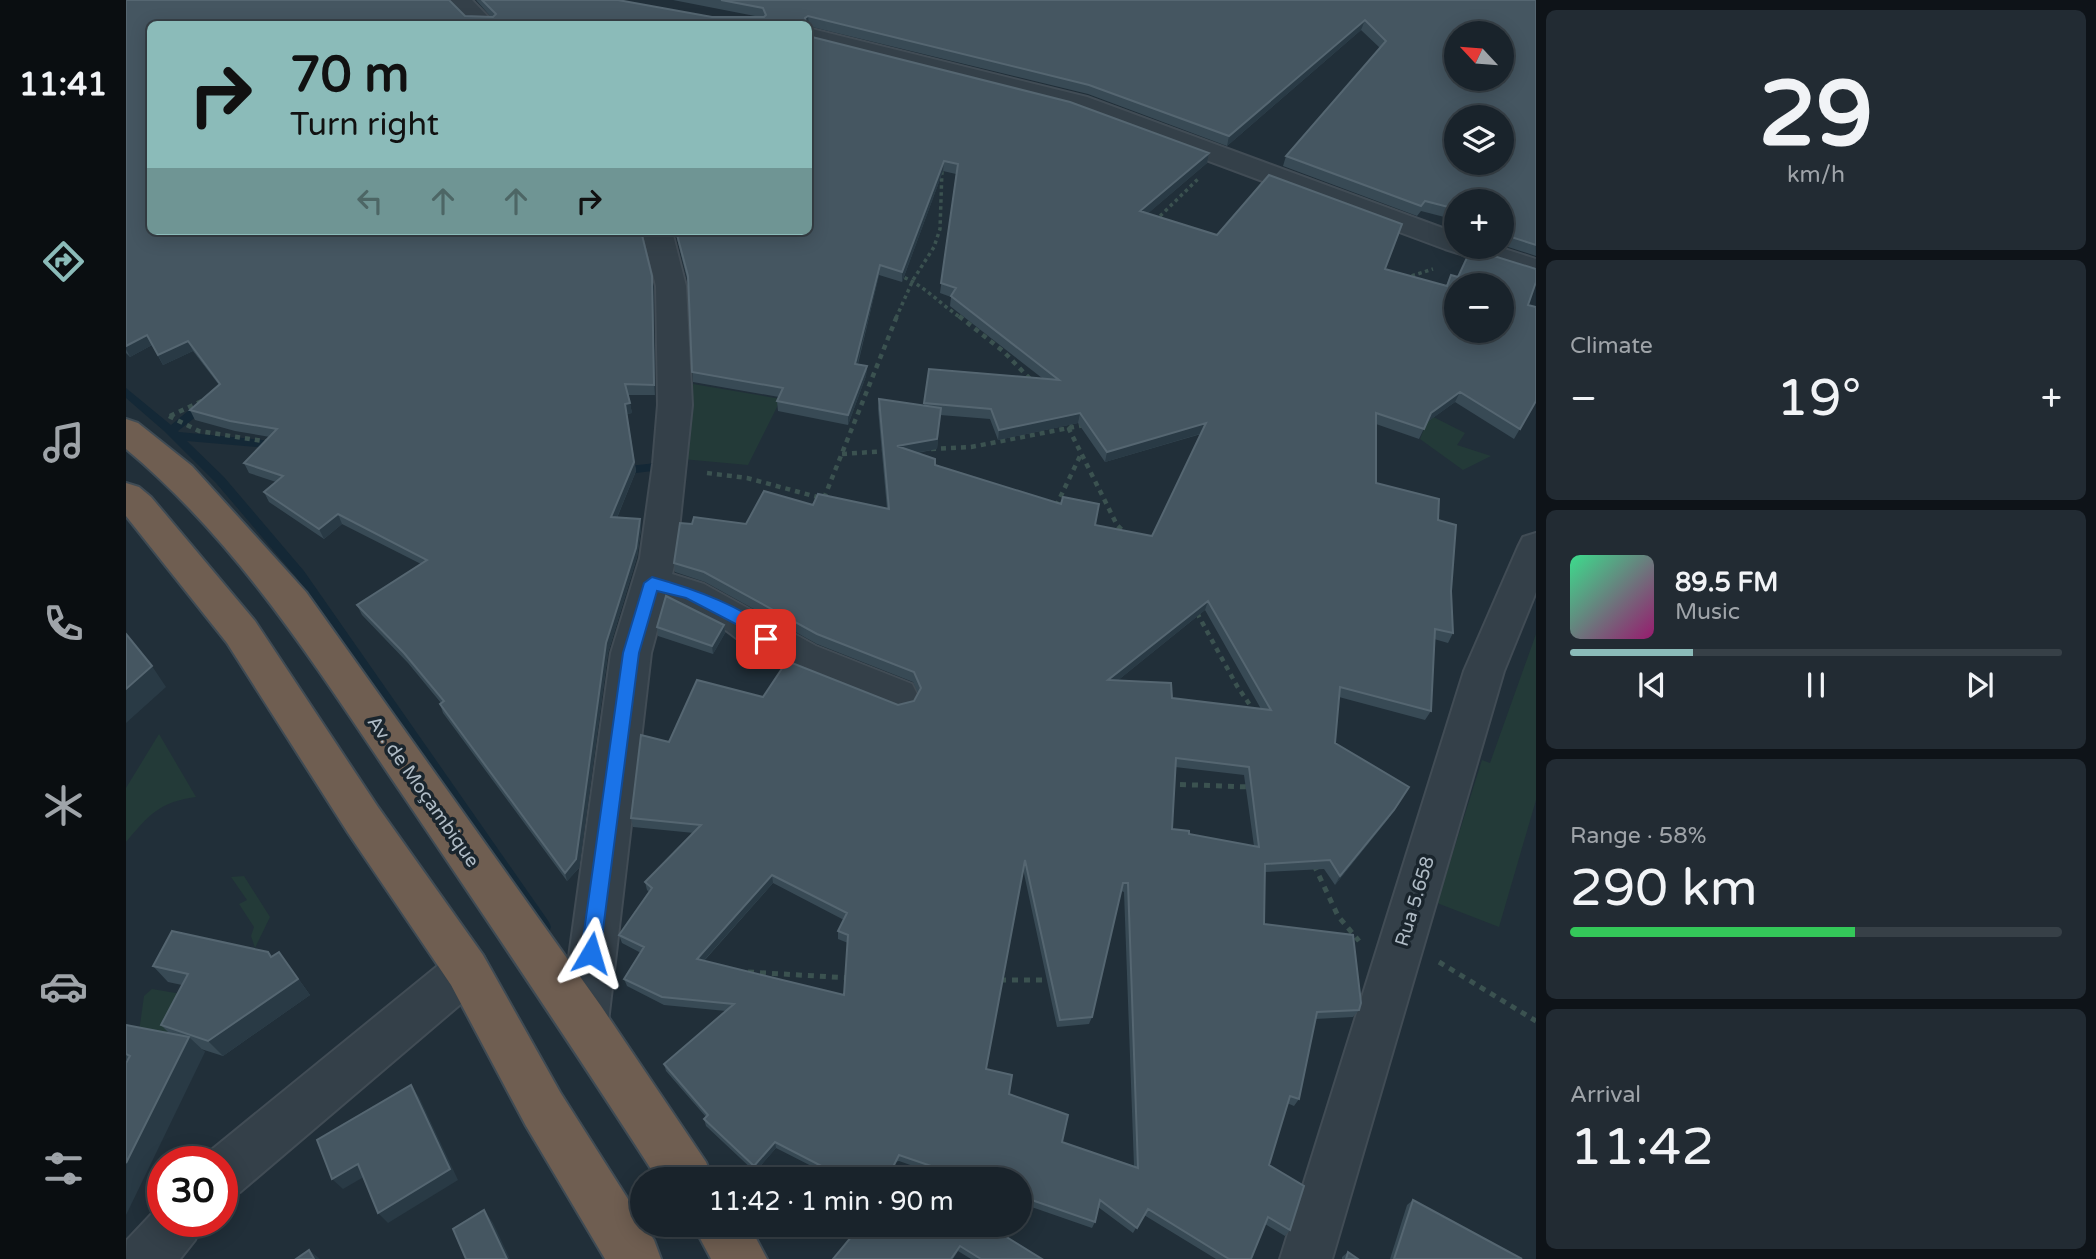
<!DOCTYPE html>
<html lang="en">
<head>
<meta charset="utf-8">
<style>
	body { margin:0; font-family:"Varela Round",sans-serif; background:#222b33; color:#f1f3f6; height:100vh; display:flex; flex-direction:column; font-size:26px; white-space:nowrap }
	* { box-sizing:border-box; margin:0 }
	p { font-size:23px; color:#9fa4a9 }
	.icon { flex:none; width:38px; height:38px; fill:none; stroke:currentColor; stroke-width:2; stroke-linecap:round; stroke-linejoin:round }
	.map { position:relative; flex:1; overflow:hidden }
	.sheet { display:flex; flex-direction:column; gap:10px; padding:10px; background:#0e1318; width:560px }
	.sheet>* { flex:none }
	.banner { position:absolute; left:21px; top:21px; width:665px; height:214px; border-radius:10px; box-shadow:0 4px 18px #0003,0 0 0 2px #374047; background:#8bbbb9; color:#111; overflow:hidden }
	.needle { width:46px; rotate:296deg }
	.controls { position:absolute; left:1318px; top:21px; display:grid; gap:14px }
	.controls a { display:grid; place-items:center; width:70px; height:70px; border-radius:50%; background:#19232b; box-shadow:0 4px 18px #0003,0 0 0 2px #374047; font-size:35px }
	.speed { position:absolute; left:21px; top:1146px; display:flex; gap:14px; font-size:35px; font-weight:700; text-align:center }
	.speed>* { display:grid; place-content:center; width:91px; height:91px; border-radius:50%; background:#19232b; box-shadow:0 4px 18px #0003,0 0 0 2px #374047; line-height:1 }
	.speed .limit { border:10px solid #d22; background:#fff; color:#111 }
	.pin { position:absolute; display:grid; place-items:center; width:60px; height:60px; color:#fff; margin:-30px; border-radius:14px; box-shadow:0 4px 10px #0006 }
	.me { position:absolute; width:77px; margin:-38px; rotate:7deg; stroke-linejoin:round; filter:drop-shadow(0 0 5px #0008) }
	.turn { display:flex; align-items:center; gap:24px; height:147px; padding:0 28px; font-size:32px }
	.turn .icon { width:91px; height:91px; stroke-width:2.5 }
	.turn b { display:block; font-size:49px; line-height:60px }
	.lanes { display:flex; align-items:center; height:66px; padding:0 28px; background:#0003; justify-content:center; gap:35px; direction:ltr }
	.lanes .off { opacity:.35 }
	.big { font-size:52px; font-weight:600; line-height:1.1 }
	.sheet .widget { flex:1; display:flex; flex-direction:column; justify-content:center; gap:10px; min-width:0; padding:0 24px; border-radius:10px; background:#222b33 }
	.sheet .dial { align-items:center; gap:0 }
	.dial b { font-size:91px; line-height:1 }
	.song { display:flex; align-items:center; gap:21px }
	.cover { width:84px; height:84px; border-radius:10px; background:linear-gradient(135deg,hsl(150 70% 55%),hsl(320 70% 35%)) }
	.played { height:7px; border-radius:4px; background:linear-gradient(90deg,#8bbbb9 25%,#374047 25%) }
	.keys { display:flex; justify-content:space-around; direction:ltr }
	.heat { display:flex; justify-content:space-between; align-items:center; font-size:38px; direction:ltr }
	.charge { height:10px; border-radius:5px; background:linear-gradient(90deg,#34c759 58%,#374047 0) }
	.trip { position:absolute; left:504px; top:1167px; width:402px; height:70px; border-radius:35px; background:#19232b; box-shadow:0 4px 18px #0003,0 0 0 2px #374047; font-weight:600; line-height:70px; text-align:center }
	main { display:flex; flex:1; min-height:0 }
	.tab-bar { display:flex; flex-direction:column; width:126px; justify-content:space-around; align-items:center; background:#0a0e11; color:#9fa4a9 }
	.tab-bar .icon { width:49px; height:49px }
	.tab-bar .selected { color:#8bbbb9 }
	.tab-bar b { font-size:32px; color:#f1f3f6 }
	.map>svg:first-child { display:block }
</style>
</head>
<body>
<main>
<nav class="tab-bar">
<b>11:41</b>
<svg class="icon selected" aria-label="directions" viewBox="0 0 24 24"><path d="M12 3l9 9-9 9-9-9zM9 14v-3h6M13 9l2 2-2 2"/></svg>
<svg class="icon" aria-label="music" viewBox="0 0 24 24"><path d="M9 18V5l10-2v13"/><circle cx="6" cy="18" r="3"/><circle cx="16" cy="16" r="3"/></svg>
<svg class="icon" aria-label="phone" viewBox="0 0 24 24"><path d="M5 4h4l2 5-3 2q2 4 5 5l2-3 5 2v4C11 20 4 13 5 4z"/></svg>
<svg class="icon" aria-label="climate" viewBox="0 0 24 24"><path d="M12 3v18M4 7l16 10M4 17L20 7"/></svg>
<svg class="icon" aria-label="car" viewBox="0 0 24 24"><path d="M5 17H2v-5l4-1 3-4h7l3 4 3 1v5h-3M9 17h6M6 11h13"/><circle cx="7" cy="17" r="2"/><circle cx="17" cy="17" r="2"/></svg>
<svg class="icon" aria-label="filters" viewBox="0 0 24 24"><path d="M4 7h16M4 17h16"/><circle cx="9" cy="7" r="2"/><circle cx="15" cy="17" r="2"/></svg>
</nav>
<div class="map">
<svg width="1410" height="1259" viewBox="0 0 1410 1259">
	<rect width="100%" height="100%" fill="#212f39"/>
	<g fill="#233a38">
		<path d="M567,384l88,15 -33,66 -66,-6z"/>
		<path d="M1270,398l69,35 -8,12 34,11 -28,14 -43,-31 8,-20z"/>
		<path d="M1410,634v166l-37,127 -62,-24 45,-143 8,3z"/>
		<path d="M33,734l37,63c-37,5 -47,18 -70,45v-54z"/>
		<path d="M118,876l26,41 -15,31 -4,-12 3,-9 -15,-23 8,-4 -16,-23z"/>
		<path d="M26,989l77,13 -96,73 11,-79z"/>
	</g>
	<g fill="none" stroke-linecap="round" stroke-linejoin="round">
		<g fill="#142836" fill-rule="evenodd">
			<path d="M0,388l45,37 28,-23h8l1,3 -1,3 -29,23 1,1 105,10 1,3 -5,4 -93,-8 37,36 80,94 245,351 2,5 -2,5 -5,2 -5,-2 -243,-355 -80,-94 -52,-52 -38,-33z"/>
			<path d="M530,463l4,1 2,3 -2,3 -40,5 -6,-4 6,-4z"/>
		</g>
		<defs>
			<g id="minor">
				<path d="M320,0h26l23,24h-26z"/>
				<path d="M682,28l279,69 369,136v14h42l38,12v19l-91,-29 -376,-140 -261,-66z"/>
				<path d="M516,231h30l14,55 6,119 -16,153 -4,16 32,10 112,62 96,38 6,12 -6,12 -14,4 -14,-4 -96,-40 -36,-18 -25,-19 -48,-26 -14,-4 -14,52 -43,369 -7,16 -17,7 -17,-7 -7,-16 51,-369 29,-95 13,-94 5,-59 -2,-119z"/>
				<path d="M1410,533v59l-32,79 -172,588h-52l184,-588 54,-124 5,-10z"/>
				<path d="M341,948l16,7 7,15 -7,15 -243,207 -18,7v-37h-20l2,-6 247,-201z"/>
				<path d="M37,1202v20h40l-8,18 -15,19h-54l1,-19z"/>
			</g>
			<g id="highway">
				<path d="M0,419l12,4 54,43 114,126 295,414 105,156 7,18h-55c-84,-131 -171,-260 -258,-389 -82,-121 -160,-247 -274,-342z"/>
				<path d="M0,483l13,4 12,10 104,124 123,186 105,148 77,137 94,148 7,19h-56l-79,-133 -75,-141 -103,-152 -121,-190 -101,-127z"/>
				<path d="M567,1225h56l18,34h-56z"/>
			</g>
		</defs>
		<use href="#minor" stroke="#414c55" stroke-width="4"/>
		<use href="#highway" stroke="#3f4b54" stroke-width="4"/>
		<g stroke="#3b5250" stroke-width="3.5" stroke-dasharray="3.5 3.5" stroke-linecap="butt">
			<path d="M1029,221l44,-43"/>
			<path d="M772,275c24,8 42,29 63,43"/>
			<path d="M1279,278l28,-9"/>
			<path d="M770,318l17,-38 21,-33 6,-18 2,-59"/>
		</g>
		<g stroke="#3b5250" stroke-width="4.5" stroke-dasharray="5 5" stroke-linecap="butt">
			<path d="M833,316l45,36 28,29"/>
			<path d="M43,416l30,15 70,11"/>
			<path d="M44,416l36,-17"/>
			<path d="M943,421l4,5 -4,3 48,96 9,9"/>
			<path d="M805,449l40,-2 113,-22"/>
			<path d="M716,454l45,-3"/>
			<path d="M581,473l40,5 74,20"/>
			<path d="M698,498l73,-182"/>
			<path d="M930,506l25,-52"/>
			<path d="M1071,613l40,73 17,25"/>
		</g>
		<g stroke="#3b5250" stroke-width="5" stroke-dasharray="6 6" stroke-linecap="butt">
			<path d="M1042,784l82,3"/>
			<path d="M1188,865l24,51 21,25"/>
			<path d="M1313,962l97,59"/>
			<path d="M622,972l103,6"/>
			<path d="M874,980h50"/>
		</g>
		<use href="#minor" fill="#344049" fill-rule="evenodd"/>
		<use href="#highway" fill="#6f5e51" fill-rule="evenodd"/>
	</g>
	<g fill="#384a55" fill-rule="evenodd">
		<path d="M0,0l365,17 -15,-17h142l94,17h48l-87,-17h863v256l-34,-11v-44h-46v19l-35,-9 -4,5 -134,-50 3,-10 94,-108 -19,-18 -134,116 -139,-52 -280,-68v-2h-658l502,252 1,10 2,109h-27l4,18 -5,1 9,57 -19,47 23,1 1,10 -4,28 -29,96 -29,215 -12,13 -124,-168 -3,-9 1,-1 -33,-40 -46,-48 -5,-10 64,-41 -79,-40 -18,15 -55,-37 -5,-10 12,-10 -27,-9 -5,-10 26,-26 -35,-6 -40,-11 -5,-10 29,-25 -26,-34 -30,14 -11,-20 -22,12 -4,-4z"/>
		<path d="M682,36l401,117 -2,10 -60,51 70,21 168,34 61,17 5,-11 77,30 8,96 -22,38 -59,-37 -28,20 -8,17 -43,-15v59l62,37 13,71 2,42 -5,10 -14,-4 -3,72 -6,9 -86,-23 -4,46 74,44 -21,32 -53,66 -11,-16 -59,3 -1,52 95,86 -6,7 -38,2 -16,80 -5,7 -7,-3 -18,62 21,65 -5,6 -20,-12 -14,35h-35l-72,-44 -11,18 -35,-26 -3,15 -3,6 -72,-25v-23h-67l-54,-19 -64,17 -59,-30 -21,24 -49,-46 -2,-7 2,-2 -40,-46 -2,-7 62,-53 -62,-6 -37,-19 -3,-7 17,-26 -19,-10 -3,-8 30,-43 -2,-2 -2,-8 49,-49 -61,-6 -2,-9 38,-76 94,-45 135,8 16,-4 4,-8 -5,-11 -96,-38 -112,-62 -30,-10 -1,-9 18,-39h54l67,-19 74,4 -9,-100 1,-10 45,7 5,-37 113,9 -92,-72 1,-9 -11,-4 16,-119 -13,-3 -41,111 -23,-7 -21,89 9,2 -1,10 -18,49 -70,-14 -1,-10 2,-4 -86,-15 -5,-99 -13,-52h133zM814,415l50,4 8,21 80,-17 27,39 96,-28 -49,102 -57,-11 -160,-60 -18,-12 20,-4zM1079,610l56,99 -89,-11 -55,-17zM1049,767l69,8 10,71 -65,-12 -17,-5zM897,869l34,158 32,-3 3,-7 29,-126 3,1 10,274 -72,-24 -53,-48 -23,-25zM647,883l71,37 -6,11v8l10,4 -4,52 -140,-34z"/>
		<path d="M598,625l1,8 -12,21 -55,-18 -1,-9z"/>
		<path d="M153,952l31,43 -87,61 -22,-7 4,3 -79,8v-35l43,8 -8,-8 21,-40 -14,-3 -15,-16 119,-9z"/>
		<path d="M1287,1200l109,59h-132l17,-54z"/>
		<path d="M735,1225l181,34h-71l-13,-8 -5,8h-120z"/>
		<path d="M1222,1252l10,7h-16v-2z"/>
	</g>
	<g fill="#293a45">
		<path d="M682,16l1,9 -4,-1v-6z"/>
		<path d="M1239,20l-4,10 -134,116 2,-10z"/>
		<path d="M1083,153l-2,10 -69,59 2,-11z"/>
		<path d="M818,161l-1,10 -41,111v-10z"/>
		<path d="M754,265l-1,10 -24,99v-10z"/>
		<path d="M526,276l1,10 2,109 -1,-10z"/>
		<path d="M21,335l5,10 -22,12 -4,-8v-3z"/>
		<path d="M62,341l5,10 -30,14 -5,-10z"/>
		<path d="M741,366l-1,10 -18,49v-10z"/>
		<path d="M1334,392l-5,10 -29,21 5,-10z"/>
		<path d="M504,403l2,10 -5,1 -2,-10z"/>
		<path d="M815,408l-4,41 -40,7v-10z"/>
		<path d="M954,413l-2,10 -80,17 1,-10z"/>
		<path d="M1080,423l-3,10 -98,29 2,-10z"/>
		<path d="M508,462l2,9 -23,56 -2,-10z"/>
		<path d="M212,514l4,10 -18,15 -5,-10z"/>
		<path d="M514,519l1,10 -4,28 -29,96 -29,215 -12,13 -2,-8 41,-230z"/>
		<path d="M1082,601l-3,9 -99,80 2,-10z"/>
		<path d="M598,625l1,8 -12,21 -1,-8z"/>
		<path d="M26,666l14,21 -40,36v-34z"/>
		<path d="M1268,810l-6,9 -53,66 5,-9z"/>
		<path d="M646,875l1,8 -75,84 -1,-8z"/>
		<path d="M153,952l31,43 -87,61 -15,-15z"/>
		<path d="M63,1037l16,15 -79,163v-52z"/>
		<path d="M285,1085l8,12 39,83 -70,43 -10,-10z"/>
		<path d="M649,1142l1,6 -21,24 -1,-6z"/>
		<path d="M232,1164l9,11 -24,14 -11,-10z"/>
		<path d="M358,1210l9,13 17,36h-3z"/>
		<path d="M183,1250l11,9h-6z"/>
	</g>
	<g fill="#455661" stroke="#556671" stroke-width="2" fill-rule="evenodd">
		<path d="M0,0h323l16,16 28,1 3,-3 -14,-14h136l94,17h52l2,-2 -3,-7 -42,-8h815v245l-34,-11v-33h-46v8l-31,-8 -4,5 -135,-50 100,-115 -21,-21 -136,116 -140,-51 -281,-69 -3,2 1,6h-656v207h491l11,45 2,109 -29,-1 5,19 -5,1 9,58 -23,55 29,2 -4,29 -30,95 -30,216 -11,14 -125,-169 4,-3 -40,-48 -47,-48 70,-45 -89,-46 -19,15 -55,-37 19,-16 -39,-13 33,-34 -47,-8 -40,-11 30,-26 -32,-43 -30,14 -11,-20 -21,11zM1330,33h46v46h-46zM1330,117h46v46h-46z"/>
		<path d="M682,36l262,66 139,51 -69,58 77,24 52,-60 133,49 -17,45 62,17 4,-11 7,2 13,-28 65,20v13l-8,23 8,2v94l-16,28 -60,-37 -29,21 -7,16 -48,-16v70l63,16 -1,21 18,5 -5,66 2,42 -18,-4 -4,82 -91,-24 -5,56 74,44 -15,23 -54,66 -10,-16 -65,4 -1,60 89,11 8,68 -2,7 -42,2 -18,87 -9,-3 -21,69 35,21 -14,44 -22,-13 -17,42h-22l-81,-50 -11,19 -37,-28 -5,22 -75,-26v-16h-48l-73,-25 -6,12 20,13h-79l3,-6 -62,-32 -21,24 -50,-47 4,-4 -44,-51 70,-60 -72,-7 -38,-18 20,-32 -25,-12 33,-47 -7,-6 56,-57 -70,-7 10,-83 28,7 28,-62 66,17 24,-36 111,44 16,-4 7,-13 -7,-16 -97,-38 -113,-62 -30,-9 6,-40 12,1 2,-7 52,7 18,-33 49,14 5,-11 71,15 -10,-110 62,9 -4,31 -40,7 38,13v6l126,39 2,-7 36,7 -4,21 57,11 54,-113 -99,29 -27,-39 -81,17 -8,-21 -67,-6 5,-34 130,11 -108,-84 5,-8 -15,-5 17,-119 -14,-3 -42,111 -22,-7 -25,99 12,2 -19,49 -71,-14 6,-13 -91,-16 -4,-96 -12,-45h132zM1330,285h46v46h-46zM1082,601l63,109 -99,-12 -1,-15 -63,-3zM1050,758l73,9 10,80 -70,-13v-3l-17,-2zM899,860l35,160 32,-3 31,-134h5l10,285 -76,-26 6,-27 -59,-21 3,-19 -26,-6zM646,875l75,38 -9,18 10,4 -4,60 -147,-36z"/>
		<path d="M540,596l58,29 -12,21 -55,-19z"/>
		<path d="M0,634l26,32 -26,23z"/>
		<path d="M46,931l96,21 3,5 8,-5 19,27 -90,62 -47,-16 27,-51 -35,-8z"/>
		<path d="M0,1025l63,12 -63,126v-100l4,-7 -4,-2z"/>
		<path d="M285,1085l39,84 -72,44 -20,-49 -26,15 -15,-39z"/>
		<path d="M1287,1200l109,59h-128z"/>
		<path d="M358,1210l23,49h-41l-13,-30z"/>
		<path d="M735,1225h126l55,34h-61l-21,-13 -9,13h-118z"/>
		<path d="M183,1250l5,9h-18z"/>
		<path d="M1222,1252l10,7h-12z"/>
	</g>
	<path fill="#1a73e8" stroke="#114b97" stroke-width="2" d="M526,577c32,9 105,32 122,62l-2,4h-11l-25,-19 -50,-26 -29,-7 -18,62 -39,300 -3,6 -6,3 -7,-3 -3,-6 42,-300 21,-70z"/>
	<g text-anchor="middle" stroke-width="7" stroke-linejoin="round" paint-order="stroke">
		<g font-size="19" fill="#afbbc5" stroke="#1a252d">
			<text transform="translate(298 791) rotate(55)" y="7">Av. de Moçambique</text>
			<text transform="translate(1288 901) rotate(-73)" y="7">Rua 5.658</text>
		</g>
	</g>
</svg>
<div class="controls">
<a><svg class="needle" viewBox="-14 -14 28 28"><path d="M0-13l5 13h-10z" fill="#e53935"/><path d="M0 13l5-13h-10z" fill="#9fa4a9"/></svg></a>
<a><svg class="icon" aria-label="layers" viewBox="0 0 24 24"><path d="M12 4l9 5-9 5-9-5zM3 14l9 5 9-5"/></svg></a>
<a>+</a>
<a>−</a>
</div>
<div class="speed"><div class="limit">30</div></div>
<div class="pin" style="left:640px;top:639px;background:#d93025"><svg class="icon" aria-label="arrive" viewBox="0 0 24 24"><path d="M6 21V4h12l-3 4 3 4H6"/></svg></div>
<svg class="me" style="left:465px;top:953px" viewBox="-20 -20 40 40"><path d="M0-17L14 15 0 8-14 15z" fill="#1a73e8" stroke="#fff" stroke-width="4"/></svg>
<div class="trip">11:42 · 1 min · 90 m</div>
<div class="banner">
<div class="turn"><svg class="icon" aria-label="right" viewBox="0 0 24 24"><path d="M7 20v-9h11M14 6l5 5-5 5"/></svg><div><b>70 m</b>Turn right</div></div>
<div class="lanes"><svg class="icon off" aria-label="left" viewBox="0 0 24 24"><path d="M17 20v-9H6M10 6l-5 5 5 5"/></svg><svg class="icon off" aria-label="ahead" viewBox="0 0 24 24"><path d="M12 20V5M6 11l6-6 6 6"/></svg><svg class="icon off" aria-label="ahead" viewBox="0 0 24 24"><path d="M12 20V5M6 11l6-6 6 6"/></svg><svg class="icon" aria-label="right" viewBox="0 0 24 24"><path d="M7 20v-9h11M14 6l5 5-5 5"/></svg></div>
</div>
</div>
<section class="sheet">
<div class="widget dial"><b>29</b><p>km/h</p></div>
<div class="widget"><p>Climate</p>
<div class="heat"><a>−</a><b class="big">19°</b><a>+</a></div>
</div>
<div class="widget">
<div class="song"><i class="cover"></i><div><b>89.5 FM</b><p>Music</p></div></div>
<div class="played"></div>
<div class="keys"><svg class="icon" aria-label="previous" viewBox="0 0 24 24"><path d="M18 5L8 12l10 7zM5 5v14"/></svg><svg class="icon" aria-label="pause" viewBox="0 0 24 24"><path d="M8 5v14M16 5v14"/></svg><svg class="icon" aria-label="next" viewBox="0 0 24 24"><path d="M6 5l10 7-10 7zM19 5v14"/></svg></div>
</div>
<div class="widget"><p>Range · 58%</p><b class="big">290 km</b><div class="charge"></div></div>
<div class="widget"><p>Arrival</p><b class="big">11:42</b></div>
</section>
</main>
</body>
</html>
